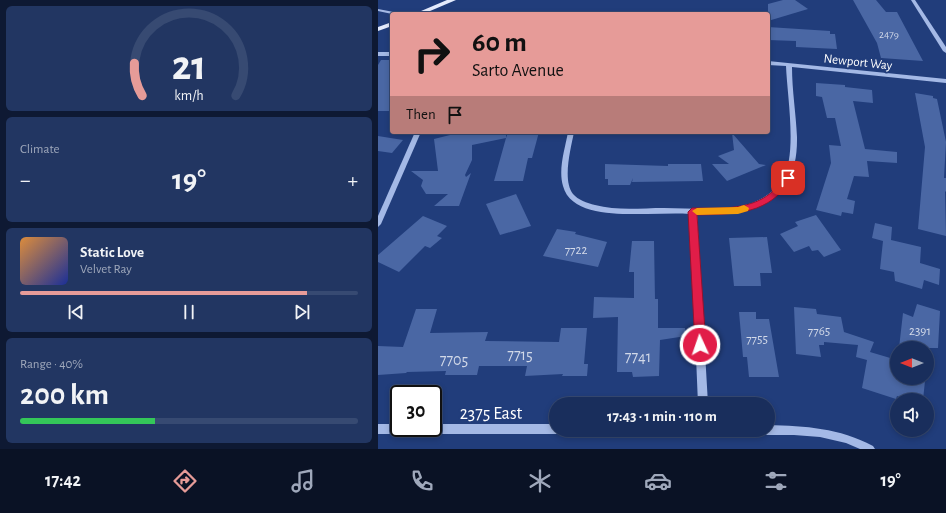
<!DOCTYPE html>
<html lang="en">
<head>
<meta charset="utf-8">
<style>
	body { margin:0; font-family:"Alegreya Sans",sans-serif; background:#223662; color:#f1f3f6; height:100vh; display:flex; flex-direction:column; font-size:15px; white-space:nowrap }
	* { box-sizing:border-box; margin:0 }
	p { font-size:13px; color:#9fa8bb }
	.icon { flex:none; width:22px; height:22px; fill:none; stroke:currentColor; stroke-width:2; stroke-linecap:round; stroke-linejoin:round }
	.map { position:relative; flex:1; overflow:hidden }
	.sheet { display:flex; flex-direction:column; gap:6px; padding:6px; background:#0e1933; width:378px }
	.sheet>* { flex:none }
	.hud { position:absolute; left:12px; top:12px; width:380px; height:122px; border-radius:4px; box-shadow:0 2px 6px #0003,0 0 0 1px #374a72; background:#e69b98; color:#111; overflow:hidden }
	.needle { width:26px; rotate:270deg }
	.tools { position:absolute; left:512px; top:341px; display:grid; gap:8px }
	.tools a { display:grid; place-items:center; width:44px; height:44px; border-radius:50%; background:#192e5c; box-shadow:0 2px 6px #0003,0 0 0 1px #374a72; font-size:20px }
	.speed { position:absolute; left:12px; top:385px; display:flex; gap:8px; font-size:20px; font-weight:700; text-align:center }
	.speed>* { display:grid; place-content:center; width:52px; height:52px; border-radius:50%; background:#192e5c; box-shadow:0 2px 6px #0003,0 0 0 1px #374a72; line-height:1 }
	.speed .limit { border:2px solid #111; border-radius:6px; background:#fff; color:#111 }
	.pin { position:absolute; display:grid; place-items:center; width:34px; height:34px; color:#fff; margin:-17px; border-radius:8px; box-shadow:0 2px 6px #0006 }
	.me { position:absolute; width:44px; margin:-22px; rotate:357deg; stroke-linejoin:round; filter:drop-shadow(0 0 3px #0008) }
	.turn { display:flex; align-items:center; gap:14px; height:84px; padding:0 16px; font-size:18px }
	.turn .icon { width:52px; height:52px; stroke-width:2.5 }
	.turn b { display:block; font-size:28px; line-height:34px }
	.then { display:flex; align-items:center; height:38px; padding:0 16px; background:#0003; gap:8px; font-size:15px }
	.big { font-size:30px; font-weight:700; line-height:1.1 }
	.sheet .tile { flex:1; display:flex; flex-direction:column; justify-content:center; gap:6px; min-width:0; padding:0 14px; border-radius:6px; background:#223662 }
	.sheet .dial { align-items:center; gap:0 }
	.dial svg { height:104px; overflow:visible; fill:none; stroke:#374a72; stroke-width:7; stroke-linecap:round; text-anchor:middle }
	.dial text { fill:#f1f3f6; stroke:none }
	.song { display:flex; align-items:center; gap:12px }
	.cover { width:48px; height:48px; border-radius:6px; background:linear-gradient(135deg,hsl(30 70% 55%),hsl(230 70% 35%)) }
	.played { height:4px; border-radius:2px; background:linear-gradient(90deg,#e69b98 85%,#374a72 85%) }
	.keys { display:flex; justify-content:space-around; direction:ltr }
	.heat { display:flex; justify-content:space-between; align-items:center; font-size:22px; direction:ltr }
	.charge { height:6px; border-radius:3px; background:linear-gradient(90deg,#34c759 40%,#374a72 0) }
	.trip { position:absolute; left:171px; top:397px; width:226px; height:40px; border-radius:20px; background:#192e5c; box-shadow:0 2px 6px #0003,0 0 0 1px #374a72; font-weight:700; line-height:40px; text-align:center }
	.tab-bar { display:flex; height:64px; justify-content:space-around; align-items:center; background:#0a1225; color:#9fa8bb }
	.tab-bar .icon { width:28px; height:28px }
	.tab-bar .selected { color:#e69b98 }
	.tab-bar b { font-size:18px; color:#f1f3f6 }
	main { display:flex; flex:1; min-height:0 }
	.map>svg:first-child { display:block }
</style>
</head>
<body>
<main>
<section class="sheet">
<div class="tile dial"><svg viewBox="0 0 100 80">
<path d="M14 69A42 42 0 1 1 86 69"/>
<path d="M14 69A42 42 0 0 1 8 44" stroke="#e69b98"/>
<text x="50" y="56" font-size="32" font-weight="700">21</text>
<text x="50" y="72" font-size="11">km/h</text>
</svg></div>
<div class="tile"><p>Climate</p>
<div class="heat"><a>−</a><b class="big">19°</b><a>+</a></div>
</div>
<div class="tile">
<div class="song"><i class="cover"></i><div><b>Static Love</b><p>Velvet Ray</p></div></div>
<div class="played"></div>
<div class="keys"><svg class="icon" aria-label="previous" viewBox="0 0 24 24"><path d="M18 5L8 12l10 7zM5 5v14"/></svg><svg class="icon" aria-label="pause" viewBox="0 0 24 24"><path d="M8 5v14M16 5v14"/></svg><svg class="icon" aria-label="next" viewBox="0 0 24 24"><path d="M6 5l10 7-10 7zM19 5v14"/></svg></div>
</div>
<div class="tile"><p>Range · 40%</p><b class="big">200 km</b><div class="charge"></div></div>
</section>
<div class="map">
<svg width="568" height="449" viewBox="0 0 568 449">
	<rect width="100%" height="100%" fill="#213d7b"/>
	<g fill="#4a67a4">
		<path d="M405,0h12l13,9 -40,12v-17z"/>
		<path d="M475,0h23l10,12h11l26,49 -42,-3 -4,-15z"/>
		<path d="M390,27l62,4v3h5l2,15 -41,-2v-6l-28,-1z"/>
		<path d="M3,60h11v51h-14v-46z"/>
		<path d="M438,83l29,2v2l27,3 1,13 -20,-2 12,48 32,3v11l-30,-2 2,16 -15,-1 -7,23 8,2 -2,13 -11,-2 -1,4 -25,-6 15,-47 -2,-18 12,1 -6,-28h-8l-5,-21 -6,-1z"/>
		<path d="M537,93l18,3v2l4,1 9,43 -2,36h2v14l-1,-1 1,45 -28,-7 7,-82z"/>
		<path d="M84,132h44v6l2,-6h31l-7,26h-4l-5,23h-29l12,-43 -34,7v15l-7,15 1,2 5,-4 -12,33h-25l14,-12h-22l-5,-8 2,-6 -12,-9h27l-4,-32z"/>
		<path d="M354,133l27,31 7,1 -39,16 -15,-17h17l-11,-8 16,-6z"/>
		<path d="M0,136l25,4 -11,13 -14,-2z"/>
		<path d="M227,164l63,2v-2h33l2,17 -71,1 1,-4 -3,7h-22v-6h-3z"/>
		<path d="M138,194l15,32 -31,9 -14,-31z"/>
		<path d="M438,215l25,35 -17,7 -6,-7 -6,1 -3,-5 -15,6 -14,-18 18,-8 -3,-4z"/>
		<path d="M45,216l24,10 -10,10 5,2 -12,10 -5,-2 -26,26 -21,-10v-7z"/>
		<path d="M497,223l17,4 -1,13 30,7 -1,16 20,6 -1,16 -15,-5 -2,9 -27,-8 -1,-9 -14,-3 3,-28 -11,-3z"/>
		<path d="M179,229l19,3 -1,2 32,8 -9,25 -55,-11z"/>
		<path d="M389,237l5,36h-12l1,13h-27l-5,-48z"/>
		<path d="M254,241h22l1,58h3v29h27l1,8 -26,4 -1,36 -26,1 -1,-5h-15l1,-55 -25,1 1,-21 40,1v-26h-5z"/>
		<path d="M539,304l23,7 -2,37h-39l4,-35 10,4z"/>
		<path d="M416,307l22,2 1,5 24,3 3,15 30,10 -4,10 27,8v18h17l11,3 -2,19h-15l-11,-4 -1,3 -34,-11 5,-28 -11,-3 2,-12 -34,-3v3h-5l2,12 -25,-3z"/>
		<path d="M38,309h21l-7,24 58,-1 -3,9 74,1 2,-14h26l-3,36h4l-1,12h-25l1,-2 -38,2 2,-10h-48l-2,9h-32l1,-4 -39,1 -1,1 -28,2v-29l25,1z"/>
		<path d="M361,312h17v7h13l10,58h-30l-2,-20h-4z"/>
	</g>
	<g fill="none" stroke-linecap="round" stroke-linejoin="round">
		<g fill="#a4b9e6" fill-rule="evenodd">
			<path d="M533,0h4l31,47v6l-3,-2z"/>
			<path d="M0,9l21,4v1h-7l-14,-3z"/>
			<rect x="0" y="52" width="14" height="4"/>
			<path d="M390,61l178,18v4l-154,-16c0,23 4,47 5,70 1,68 -43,77 -100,77l11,190h-10l-8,-190c-15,-1 -29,0 -43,0 -25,0 -76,3 -84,-28 -5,-17 2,-37 5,-54h6c-3,16 -12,48 -1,62 5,6 14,9 22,11 22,6 46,3 69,3 27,0 58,4 85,-4 13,-4 25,-12 33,-24 16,-24 5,-85 4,-114l-18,-1z"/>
			<path d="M37,132h6l-40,92 -3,3v-11z"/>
			<path d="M0,424h21v4h34v-4h123v6h4l-1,2 -3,2h-178z"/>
			<path d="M390,425c38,1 71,3 105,21l2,3h-15l-14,-6 -26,-6 -26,-2h-27l-3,-2 -2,-3h6z"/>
		</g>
		<g fill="#e4ebfd" fill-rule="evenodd">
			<path d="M69,0h9l-33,14h-9z"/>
			<path d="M14,22v4l-14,5v-4z"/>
		</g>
	</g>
	<path fill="#e11d48" stroke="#92132f" d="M407,176h3l4,2c-23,37 -56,36 -95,37l9,130 -2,3 -4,2 -4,-2 -1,-3 -7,-133 4,-4c28,0 62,3 83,-19 4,-3 7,-9 10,-13z"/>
	<path fill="#f59e0b" d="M366,205l5,3 -1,3 -10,3 -41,1 -5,-4 5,-3 41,-1z"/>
	<g text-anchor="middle" stroke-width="4" stroke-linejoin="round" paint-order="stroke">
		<g font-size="11" fill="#d2d9e8">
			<text x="511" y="38">2479</text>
		</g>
		<g font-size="13" fill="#fff" stroke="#213d7b">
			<text transform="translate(480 61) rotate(6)" y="5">Newport Way</text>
		</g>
		<g font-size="13" fill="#d2d9e8">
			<text x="198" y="254">7722</text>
			<text x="441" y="335">7765</text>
			<text x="542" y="335">2391</text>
			<text x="379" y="343">7755</text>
		</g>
		<g font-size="16" fill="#d2d9e8">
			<text x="142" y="360">7715</text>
			<text x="260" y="362">7741</text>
			<text x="76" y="365">7705</text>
		</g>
		<g font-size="18" fill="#fff" stroke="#213d7b">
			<text x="113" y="419">2375 East</text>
		</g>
	</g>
</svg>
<div class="tools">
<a><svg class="needle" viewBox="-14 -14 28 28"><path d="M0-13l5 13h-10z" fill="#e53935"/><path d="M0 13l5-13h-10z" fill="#9fa8bb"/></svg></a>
<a><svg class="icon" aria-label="sound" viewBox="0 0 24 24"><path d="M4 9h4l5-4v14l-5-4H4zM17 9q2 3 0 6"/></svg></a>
</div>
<div class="speed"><div class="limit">30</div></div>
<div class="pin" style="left:410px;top:178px;background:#d93025"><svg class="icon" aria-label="arrive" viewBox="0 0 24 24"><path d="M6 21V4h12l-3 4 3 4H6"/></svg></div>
<svg class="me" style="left:322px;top:345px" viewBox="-20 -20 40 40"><circle r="17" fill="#e11d48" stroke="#fff" stroke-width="3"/><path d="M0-11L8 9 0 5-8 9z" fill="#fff"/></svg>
<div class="trip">17:43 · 1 min · 110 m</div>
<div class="hud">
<div class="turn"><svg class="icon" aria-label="right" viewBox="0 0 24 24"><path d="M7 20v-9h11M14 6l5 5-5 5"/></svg><div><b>60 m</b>Sarto Avenue</div></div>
<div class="then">Then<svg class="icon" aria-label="arrive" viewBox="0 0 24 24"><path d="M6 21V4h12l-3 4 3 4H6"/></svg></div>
</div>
</div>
</main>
<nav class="tab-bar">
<b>17:42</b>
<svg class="icon selected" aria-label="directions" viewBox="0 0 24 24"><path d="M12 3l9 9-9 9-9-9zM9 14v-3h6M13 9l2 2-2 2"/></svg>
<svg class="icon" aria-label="music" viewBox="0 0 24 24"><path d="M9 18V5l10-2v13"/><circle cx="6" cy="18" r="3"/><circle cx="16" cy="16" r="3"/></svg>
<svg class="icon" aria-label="phone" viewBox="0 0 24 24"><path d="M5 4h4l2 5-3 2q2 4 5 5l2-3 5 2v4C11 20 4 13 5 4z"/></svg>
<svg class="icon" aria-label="climate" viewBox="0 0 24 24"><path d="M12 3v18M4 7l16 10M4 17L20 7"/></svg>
<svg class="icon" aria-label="car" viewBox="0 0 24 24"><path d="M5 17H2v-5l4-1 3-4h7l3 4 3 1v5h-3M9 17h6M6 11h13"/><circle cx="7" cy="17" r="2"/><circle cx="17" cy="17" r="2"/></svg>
<svg class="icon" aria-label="filters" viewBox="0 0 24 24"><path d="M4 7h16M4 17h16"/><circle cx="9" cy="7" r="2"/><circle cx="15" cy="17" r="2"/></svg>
<b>19°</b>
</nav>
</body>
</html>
